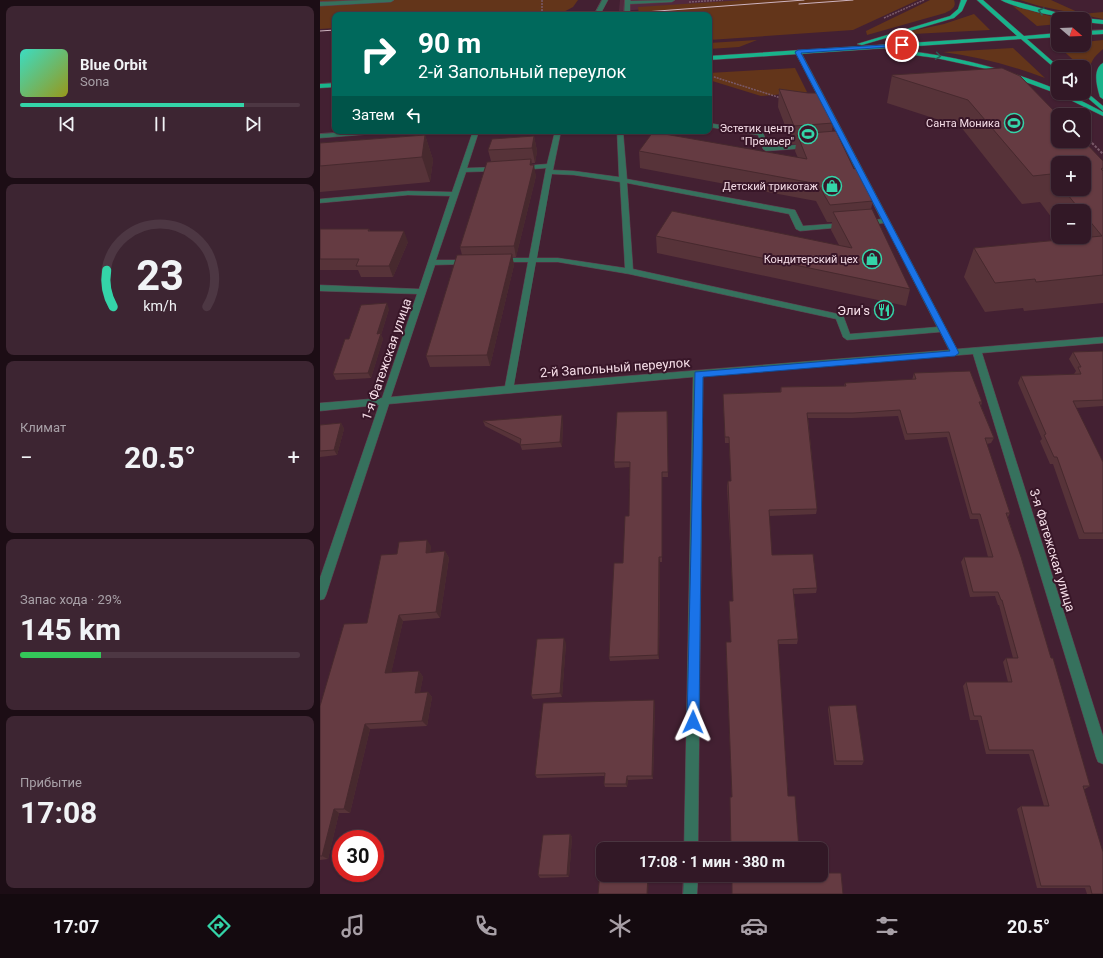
<!DOCTYPE html>
<html lang="ru">
<head>
<meta charset="utf-8">
<style>
	body { margin:0; font-family:Roboto,sans-serif; background:#3d2532; color:#f1f3f6; height:100vh; display:flex; flex-direction:column; font-size:15px; white-space:nowrap }
	* { box-sizing:border-box; margin:0 }
	p { font-size:13px; color:#a8a0a7 }
	.icon { flex:none; width:22px; height:22px; fill:none; stroke:currentColor; stroke-width:2; stroke-linecap:round; stroke-linejoin:round }
	.map { position:relative; flex:1; overflow:hidden }
	.sheet { display:flex; flex-direction:column; gap:6px; padding:6px; background:#1c0d15; width:320px }
	.sheet>* { flex:none }
	.guide { position:absolute; left:12px; top:12px; width:380px; height:122px; border-radius:8px; box-shadow:0 1px 3px #0004,0 0 0 1px #4d3743; background:#00695c; color:#fff; overflow:hidden }
	.needle { width:26px; rotate:109deg }
	.fabs { position:absolute; left:731px; top:12px; display:grid; gap:8px }
	.fabs a { display:grid; place-items:center; width:40px; height:40px; border-radius:8px; background:#321826; box-shadow:0 1px 3px #0004,0 0 0 1px #4d3743; font-size:20px }
	.speed { position:absolute; left:12px; top:830px; display:flex; gap:8px; font-size:20px; font-weight:700; text-align:center }
	.speed>* { display:grid; place-content:center; width:52px; height:52px; border-radius:50%; background:#321826; box-shadow:0 1px 3px #0004,0 0 0 1px #4d3743; line-height:1 }
	.speed .limit { border:6px solid #d22; background:#fff; color:#111 }
	.pin { position:absolute; display:grid; place-items:center; width:34px; height:34px; color:#fff; margin:-17px; border:2px solid #fff; border-radius:50%; box-shadow:0 1px 4px #0007 }
	.me { position:absolute; width:44px; margin:-22px; rotate:1deg; stroke-linejoin:round; filter:drop-shadow(0 0 3px #0008) }
	.turn { display:flex; align-items:center; gap:14px; height:84px; padding:0 20px; font-size:18px }
	.turn .icon { width:52px; height:52px; stroke-width:2.5 }
	.turn b { display:block; font-size:28px; line-height:34px }
	.then { display:flex; align-items:center; height:38px; padding:0 20px; background:#0003; gap:8px; font-size:15px }
	.big { font-size:30px; font-weight:700; line-height:1.1 }
	.sheet .tile { flex:1; display:flex; flex-direction:column; justify-content:center; gap:6px; min-width:0; padding:0 14px; border-radius:8px; background:#3d2532 }
	.sheet .dial { align-items:center; gap:0 }
	.dial svg { height:104px; overflow:visible; fill:none; stroke:#4d3743; stroke-width:7; stroke-linecap:round; text-anchor:middle }
	.dial text { fill:#f1f3f6; stroke:none }
	.song { display:flex; align-items:center; gap:12px }
	.cover { width:48px; height:48px; border-radius:6px; background:linear-gradient(135deg,hsl(170 70% 55%),hsl(60 70% 35%)) }
	.played { height:4px; border-radius:2px; background:linear-gradient(90deg,#34d4a8 80%,#4d3743 80%) }
	.keys { display:flex; justify-content:space-around; direction:ltr }
	.heat { display:flex; justify-content:space-between; align-items:center; font-size:22px; direction:ltr }
	.charge { height:6px; border-radius:3px; background:linear-gradient(90deg,#34c759 29%,#4d3743 0) }
	.trip { position:absolute; left:276px; top:842px; width:232px; height:40px; border-radius:8px; background:#321826; box-shadow:0 1px 3px #0004,0 0 0 1px #4d3743; font-weight:700; line-height:40px; text-align:center }
	.menu { display:flex; height:64px; justify-content:space-around; align-items:center; background:#140a0f; color:#a8a0a7 }
	.menu .icon { width:28px; height:28px }
	.menu .active { color:#34d4a8 }
	.menu b { font-size:18px; color:#f1f3f6 }
	main { display:flex; flex:1; min-height:0 }
	.map>svg:first-child { display:block }
</style>
</head>
<body>
<main>
<section class="sheet">
<div class="tile">
<div class="song"><i class="cover"></i><div><b>Blue Orbit</b><p>Sona</p></div></div>
<div class="played"></div>
<div class="keys"><svg class="icon" aria-label="previous" viewBox="0 0 24 24"><path d="M18 5L8 12l10 7zM5 5v14"/></svg><svg class="icon" aria-label="pause" viewBox="0 0 24 24"><path d="M8 5v14M16 5v14"/></svg><svg class="icon" aria-label="next" viewBox="0 0 24 24"><path d="M6 5l10 7-10 7zM19 5v14"/></svg></div>
</div>
<div class="tile dial"><svg viewBox="0 0 100 80">
<path d="M14 69A42 42 0 1 1 86 69"/>
<path d="M14 69A42 42 0 0 1 9 41" stroke="#34d4a8"/>
<text x="50" y="56" font-size="32" font-weight="700">23</text>
<text x="50" y="72" font-size="11">km/h</text>
</svg></div>
<div class="tile"><p>Климат</p>
<div class="heat"><a>−</a><b class="big">20.5°</b><a>+</a></div>
</div>
<div class="tile"><p>Запас хода · 29%</p><b class="big">145 km</b><div class="charge"></div></div>
<div class="tile"><p>Прибытие</p><b class="big">17:08</b></div>
</section>
<div class="map">
<svg width="783" height="894" viewBox="0 0 783 894">
	<rect width="100%" height="100%" fill="#432032"/>
	<path fill="#52293e" d="M300,0h155l-156,11z"/>
	<g fill="#63351a">
		<path d="M0,0h258l-5,7 -15,8h-223v13l-15,1z"/>
		<path d="M424,0h174l-65,30 -144,10v-25h-70l-1,-8z"/>
		<path d="M610,0h24c3,7 -3,10 -9,13l-78,22 -1,-4z"/>
		<path d="M700,0h31l31,14 21,-2v7l-64,-13z"/>
		<path d="M693,6l48,13h-3v5l-21,2z"/>
		<path d="M654,14l16,16 -97,5 51,-11z"/>
		<path d="M437,40l-18,7 -30,2v-6z"/>
		<path d="M783,40v9c-10,9 -14,13 -13,27l-6,-6v-3h-3l-25,-23 28,1v-3z"/>
		<path d="M693,48l32,30c-34,-13 -67,-21 -102,-26z"/>
		<path d="M475,68l12,24 -46,4 -52,-16v-7z"/>
	</g>
	<g fill="none" stroke-linecap="round" stroke-linejoin="round">
		<defs>
			<g id="minor">
				<path d="M44,0h30l-3,2 -71,4v-4z"/>
				<path d="M282,0h6l-7,13 1,2h-6l-1,-2z"/>
				<path d="M305,0h6l-1,1 45,-1 -3,2 -42,2v11h-6z"/>
				<path d="M478,50l3,2 156,297 146,-12v6l-121,10 121,383v28l-5,-2 -2,-5 -123,-403 -270,22 -5,473h-14l9,-472 -304,27 -63,191 -2,4 -4,1v-22l59,-173 -59,6v-8l62,-5 35,-104 -97,-3v-6l99,4 31,-93 -42,-1 -88,8v-4l88,-8 44,1 21,-61h6l-12,37 31,-1 3,2 -3,2 -32,1 -30,88h32l4,2 -4,2 -33,1 -44,132 114,-11 23,-124h-28l-4,-2 4,-2h29l17,-90 -24,2 -3,-2 3,-2 25,-2 8,-33h6l-8,39 21,1 45,6 -2,-46h6l4,48 168,31 8,16 41,-3 4,2 -4,2 -44,4 -4,-2 -7,-15 -162,-31 6,86 210,46 7,19 87,-7 -53,-104 -18,2 -4,-2 4,-2 15,-2 -86,-167zM232,174l22,1 46,7 5,86 -67,-10h-21zM216,262h22l71,12 207,45 7,18 4,3 93,-8 9,18 -435,35z"/>
				<path d="M389,123l54,10 6,14 39,-3 3,2 -3,2 -42,3 -3,-2 -5,-14 -49,-8z"/>
				<path d="M39,131h28l-3,2 -64,5v-4z"/>
				<path d="M364,875h14l-1,19h-14z"/>
			</g>
			<g id="major">
				<path d="M641,0h6l-5,11 -8,7 -92,27 -5,-1 93,-28 8,-7z"/>
				<path d="M657,0h6l41,36 34,-3v4l-31,2 32,28 -1,4 -37,-32 -312,21v-4l308,-20z"/>
				<path d="M681,0h9l71,19c-17,0 -67,-11 -80,-19z"/>
				<path d="M764,18l19,2v4l-19,-2v-3h-2z"/>
				<path d="M783,30v4l-19,1v-4z"/>
				<path d="M573,49c57,6 112,19 165,41v3h8l37,19v4l-45,-22 -62,-23 -60,-13 -45,-6 -1,-1z"/>
				<path d="M783,63v36l-3,-2c-3,-10 -8,-28 3,-34z"/>
				<path d="M15,83v4l-15,1v-4z"/>
				<path d="M764,90l19,16v5l-21,-18h2z"/>
			</g>
		</defs>
		<use href="#minor" stroke="#5f3e4f" stroke-width="1"/>
		<use href="#major" stroke="#5f3e4f" stroke-width="1"/>
		<g stroke="#7a5a6a" stroke-width="1.5" stroke-dasharray="2 1" stroke-linecap="butt">
			<path d="M222,0v15"/>
			<path d="M369,2l34,-2"/>
			<path d="M564,18l40,-18"/>
			<path d="M391,76l70,22"/>
			<path d="M764,134l9,10"/>
		</g>
		<path stroke="#7a5a6a" stroke-width="2" stroke-dasharray="2.5 1.5" stroke-linecap="butt" d="M772,143l11,11"/>
		<use href="#minor" fill="#36715d" fill-rule="evenodd"/>
		<use href="#major" fill="#19b38b" fill-rule="evenodd"/>
		<g stroke="#ceb3bf" stroke-width="1">
			<path d="M479,4l54,-4"/>
			<path d="M285,15l199,-15"/>
			<path d="M0,31l15,-1"/>
		</g>
	</g>
	<g fill="#573339" fill-rule="evenodd">
		<path d="M682,68l101,93v142l-79,8 -1,-3 -38,4 -21,-35 10,-29 94,-9 -1,-2h17v-26h-26v15l-18,-24 -18,2 -61,-77 -74,-24 5,-28zM738,163l26,26h-26z"/>
		<path d="M459,89l54,34 -1,9 41,69 -2,8 39,80 -4,17 -249,-53 -1,-17 183,9 -8,-15 1,-8h-5l-11,-21 -176,-33 -1,-17 159,7 -3,-7 1,-7h-4l-14,-37z"/>
		<path d="M105,135l8,25 -3,22 -110,10v-49z"/>
		<path d="M214,136l3,15 -2,12h-3l4,13 -20,81h-4l2,8 -24,101 -60,1 -4,-11 36,-101 -2,-8 31,-86 -3,-11z"/>
		<path d="M0,229h49l1,2 38,11 -15,35h-32l-3,-7h-38z"/>
		<path d="M69,309l-8,26 2,4 -12,39 -35,2 -3,-6 16,-35z"/>
		<path d="M783,351v55l-27,2 27,54v77h-24l-26,-75h-3l-10,-23 2,-2 -24,-56 3,-7 53,-2 2,-3 -7,-12 4,-7z"/>
		<path d="M594,373l68,29 -1,4 13,32 -3,5 -4,1 23,69 -2,4 82,269 -5,3h-1l19,105h-16l-2,-6h-48l-20,-79 4,-3h23l-15,-52h-43l-8,-34h-8l-7,-34 3,-4h42l-5,-20 3,-4h7l-14,-53h-1l-3,-9 -25,1 -9,-35 3,-5h24l-10,-38h-8l-23,-82 -42,3 -7,-24 -46,2h-44l9,91 -1,5 -47,2 3,39 45,33 -1,5 -22,1 4,45 -1,5h-19l10,152 11,53h-68l-1,-49v-3h2l-6,-151v-4h5l-2,-41h4l-6,-115 1,-5h3l-2,-38h-4l-2,-49 57,-2 1,-5 63,-1 1,-3 67,-3z"/>
		<path d="M347,411l1,66h-6v85h-2l-1,97 -49,2 -1,-4 14,-94 6,-47 1,-49 -15,1 -1,-6z"/>
		<path d="M163,421h80l-1,26 -40,3 -2,-6 -35,-18z"/>
		<path d="M21,423l3,6 -7,26 -17,2v-32z"/>
		<path d="M111,546l-1,7 15,-2 4,7 -9,60 -37,3 -12,52 28,-2 4,6 -3,15h8l4,5 -5,29 -57,3 -20,84h-11l-11,46 -8,1v-154l47,-83 30,-69z"/>
		<path d="M246,643l-4,54 -29,2 -2,-4z"/>
		<path d="M335,704l-2,75 -25,1 -1,7h-22l-1,-3v-8l-67,2 -2,-3z"/>
		<path d="M509,706l35,55 -2,4h-28l-6,-56z"/>
		<path d="M250,834l2,3 -3,40 -29,1 -2,-3z"/>
	</g>
	<g fill="#47292e">
		<path d="M105,135l8,25 -3,22 -8,-25z"/>
		<path d="M214,136l3,15 -2,12 -3,-15z"/>
		<path d="M211,159l2,10 1,-4 2,11 -20,81 -2,-11z"/>
		<path d="M84,231l4,11 -15,35 -4,-11z"/>
		<path d="M192,254l2,11 -24,101 -3,-11z"/>
		<path d="M67,303l2,6 -8,26 2,4 -12,39 -3,-5 9,-39z"/>
		<path d="M347,411l1,5v61v-5z"/>
		<path d="M242,415l1,6 -1,26 -2,-5z"/>
		<path d="M21,423l3,6 -7,26 -3,-5z"/>
		<path d="M107,540l4,6 -2,14 -3,-7z"/>
		<path d="M125,551l4,7 -9,60 -4,-6z"/>
		<path d="M339,557l1,5 -1,97 -1,-4z"/>
		<path d="M79,615l4,6 -13,57 -5,-5z"/>
		<path d="M244,638l2,5 -4,54 -2,-4z"/>
		<path d="M99,671l4,6 -4,21 -4,-5z"/>
		<path d="M108,692l4,5 -5,29 -5,-5z"/>
		<path d="M334,700l1,4 -2,75 -1,-3z"/>
		<path d="M45,724l5,5 -20,84 -6,-4z"/>
		<path d="M307,776l1,4 -1,7 -1,-3z"/>
		<path d="M14,809l5,4 -11,46 -6,-3z"/>
		<path d="M250,834l2,3 -3,40 -2,-2z"/>
		<path d="M328,875h1l-1,19h-1z"/>
	</g>
	<g fill="#653b42" stroke="#47292e">
		<path d="M682,68l18,8 38,39v26h26l19,20v7l-2,1 2,2v104l-67,7 -1,-3 -40,4 -21,-35 128,-12 -18,-22v-3h-3l-18,-22h21v-26h-26v20l-7,-9 -18,2 -65,-76 -76,-24v-1z"/>
		<path d="M459,89l29,4h11l14,30 -39,3z"/>
		<path d="M516,131l18,38 2,-1 17,33 -43,4 -12,-21 -179,-33 14,-19 154,27 -10,-25z"/>
		<path d="M105,135l-3,22 -102,9v-23z"/>
		<path d="M214,136l-2,12 -44,2 4,-11z"/>
		<path d="M211,159l-1,6h4l-20,81 -54,1 27,-85z"/>
		<path d="M552,209l38,80 -254,-53 16,-25 180,37 -19,-36z"/>
		<path d="M0,229h49l-1,2h36l-15,35h-33l3,-7h-39z"/>
		<path d="M192,254l-25,101 -61,1 31,-101z"/>
		<path d="M67,303l-10,31 4,-1 -13,40 -35,1 12,-35h4l12,-34z"/>
		<path d="M783,351v49l-30,1 30,61v71h-19l-27,-76h-3l-10,-22 2,-1 -25,-58 60,-2 -3,-7h3l-8,-15z"/>
		<path d="M650,371l12,31h-3l15,36h-9l25,75h-4l15,44 30,101h2l37,128h-7l20,66v42h-11l-2,-8h-49l-20,-80h28l-16,-56h-44l-8,-34h-7l-8,-34h46l-6,-24h12l-16,-58h-1l-3,-8h-25l-9,-35h29l-13,-43h-8l-23,-82 -42,2 -7,-24 -47,3h-46l10,96 -48,1 3,45 41,-1 4,34 -24,1 5,50 -20,1 10,156h7l4,53h-68l-1,-52h2l-6,-155h5l-2,-41h4l-5,-120h3l-2,-44h-4l-2,-43 58,-2v-5l65,-1 -1,-3 71,-4 -2,-6z"/>
		<path d="M347,411l1,61h-6v85h-3l-1,98 -49,2 5,-94h9l2,-47h4l1,-54h-16l3,-50z"/>
		<path d="M242,415l-2,27 -40,3 1,-6 -38,-18z"/>
		<path d="M21,423l-7,27 -14,1v-26z"/>
		<path d="M107,540l-1,13 19,-2 -9,61 -37,3 -14,58 34,-2 -4,22 13,-1 -6,29 -57,3 -21,85h-10l-12,47h-2v-150l24,-82 23,-1 14,-68 16,-1 2,-12z"/>
		<path d="M244,638l-4,55 -29,2 6,-56z"/>
		<path d="M334,700l-2,76h-25l-1,8h-22l1,-11 -70,2 8,-72z"/>
		<path d="M536,705l8,56h-28l-7,-55z"/>
		<path d="M250,834l-3,41h-29l5,-40z"/>
		<path d="M280,873h3v2h45l-1,19h-49z"/>
		<path d="M501,873h20l2,21h-111v-19h89z"/>
	</g>
	<defs><path id="oneway-chevron" d="M-2-3.5L2.5 0L-2 3.5" fill="none" stroke-width="1.6" stroke-linecap="round" stroke-linejoin="round"/></defs>
	<g stroke="#2a5d55">
		<use href="#oneway-chevron" transform="translate(721 11) rotate(-165)"/>
		<use href="#oneway-chevron" transform="translate(618 56) rotate(9)"/>
	</g>
	<path fill="#1a73e8" stroke="#114b97" d="M582,44h2v2l-103,7 158,300 -4,3 -252,21 -4,345 -2,4 -4,2 -4,-2 -2,-4 8,-350 255,-21 -155,-299 3,-2z"/>
	<defs>
		<symbol id="stadium-ring" viewBox="-11 -11 22 22"><circle r="9.5" fill="#381628" stroke="#34d4a8" stroke-width="1.5"/><path d="M0-5a6.5 5 0 1 0 0 10a6.5 5 0 1 0 0-10ZM-3.5-1.8h7v3.6h-7Z" fill="#34d4a8"/></symbol>
		<symbol id="shop-ring" viewBox="-11 -11 22 22"><circle r="9.5" fill="#381628" stroke="#34d4a8" stroke-width="1.5"/><path d="M-5-2.5h2.3a2.7 3.5 0 0 1 5.4 0H5L5.5 6h-11ZM-1.5-2.5h3a1.5 2.3 0 0 0-3 0Z" fill="#34d4a8"/></symbol>
		<symbol id="restaurant-ring" viewBox="-11 -11 22 22"><circle r="9.5" fill="#381628" stroke="#34d4a8" stroke-width="1.5"/><path d="M-5-6h1v4h1v-4h1v4h1v-4h1v5L-1.5 .5V6h-2V.5L-5-1ZM5-6V6H3V1.5H1.5Q1.5-4 5-6Z" fill="#34d4a8"/></symbol>
	</defs>
	<g fill-rule="evenodd">
		<use href="#stadium-ring" x="683" y="112" width="22" height="22"/>
		<use href="#stadium-ring" x="477" y="123" width="22" height="22"/>
		<use href="#shop-ring" x="501" y="175" width="22" height="22"/>
		<use href="#shop-ring" x="541" y="248" width="22" height="22"/>
		<use href="#restaurant-ring" x="553" y="299" width="22" height="22"/>
	</g>
	<g text-anchor="middle" stroke-width="4" stroke-linejoin="round" paint-order="stroke">
		<g font-size="11" fill="#f5dde7" stroke="#381628" text-anchor="end">
			<text x="680" y="127">Санта Моника</text>
			<text x="474" y="132">Эстетик центр<tspan x="474" dy="13">"Премьер"</tspan></text>
			<text x="498" y="190">Детский трикотаж</text>
			<text x="538" y="263">Кондитерский цех</text>
		</g>
		<g font-size="13" fill="#f5dde7" stroke="#381628" text-anchor="end">
			<text x="550" y="315">Эли's</text>
		</g>
		<g font-size="13" fill="#f5dde7" stroke="#381628">
			<text transform="translate(66 359) rotate(-71)" y="5">1-я Фатежская улица</text>
			<text transform="translate(295 367) rotate(-4)" y="5">2-й Запольный переулок</text>
			<text transform="translate(733 550) rotate(73)" y="5">3-я Фатежская улица</text>
		</g>
	</g>
</svg>
<div class="fabs">
<a><svg class="needle" viewBox="-14 -14 28 28"><path d="M0-13l5 13h-10z" fill="#e53935"/><path d="M0 13l5-13h-10z" fill="#a8a0a7"/></svg></a>
<a><svg class="icon" aria-label="sound" viewBox="0 0 24 24"><path d="M4 9h4l5-4v14l-5-4H4zM17 9q2 3 0 6"/></svg></a>
<a><svg class="icon" aria-label="search" viewBox="0 0 24 24"><circle cx="10" cy="10" r="6"/><path d="M15 15l6 6"/></svg></a>
<a>+</a>
<a>−</a>
</div>
<div class="speed"><div class="limit">30</div></div>
<div class="pin" style="left:582px;top:45px;background:#d93025"><svg class="icon" aria-label="arrive" viewBox="0 0 24 24"><path d="M6 21V4h12l-3 4 3 4H6"/></svg></div>
<svg class="me" style="left:373px;top:722px" viewBox="-20 -20 40 40"><path d="M0-17L14 15 0 8-14 15z" fill="#1a73e8" stroke="#fff" stroke-width="4"/></svg>
<div class="trip">17:08 · 1 мин · 380 m</div>
<div class="guide">
<div class="turn"><svg class="icon" aria-label="right" viewBox="0 0 24 24"><path d="M7 20v-9h11M14 6l5 5-5 5"/></svg><div><b>90 m</b>2-й Запольный переулок</div></div>
<div class="then">Затем<svg class="icon" aria-label="left" viewBox="0 0 24 24"><path d="M17 20v-9H6M10 6l-5 5 5 5"/></svg></div>
</div>
</div>
</main>
<nav class="menu">
<b>17:07</b>
<svg class="icon active" aria-label="directions" viewBox="0 0 24 24"><path d="M12 3l9 9-9 9-9-9zM9 14v-3h6M13 9l2 2-2 2"/></svg>
<svg class="icon" aria-label="music" viewBox="0 0 24 24"><path d="M9 18V5l10-2v13"/><circle cx="6" cy="18" r="3"/><circle cx="16" cy="16" r="3"/></svg>
<svg class="icon" aria-label="phone" viewBox="0 0 24 24"><path d="M5 4h4l2 5-3 2q2 4 5 5l2-3 5 2v4C11 20 4 13 5 4z"/></svg>
<svg class="icon" aria-label="climate" viewBox="0 0 24 24"><path d="M12 3v18M4 7l16 10M4 17L20 7"/></svg>
<svg class="icon" aria-label="car" viewBox="0 0 24 24"><path d="M5 17H2v-5l4-1 3-4h7l3 4 3 1v5h-3M9 17h6M6 11h13"/><circle cx="7" cy="17" r="2"/><circle cx="17" cy="17" r="2"/></svg>
<svg class="icon" aria-label="filters" viewBox="0 0 24 24"><path d="M4 7h16M4 17h16"/><circle cx="9" cy="7" r="2"/><circle cx="15" cy="17" r="2"/></svg>
<b>20.5°</b>
</nav>
</body>
</html>
